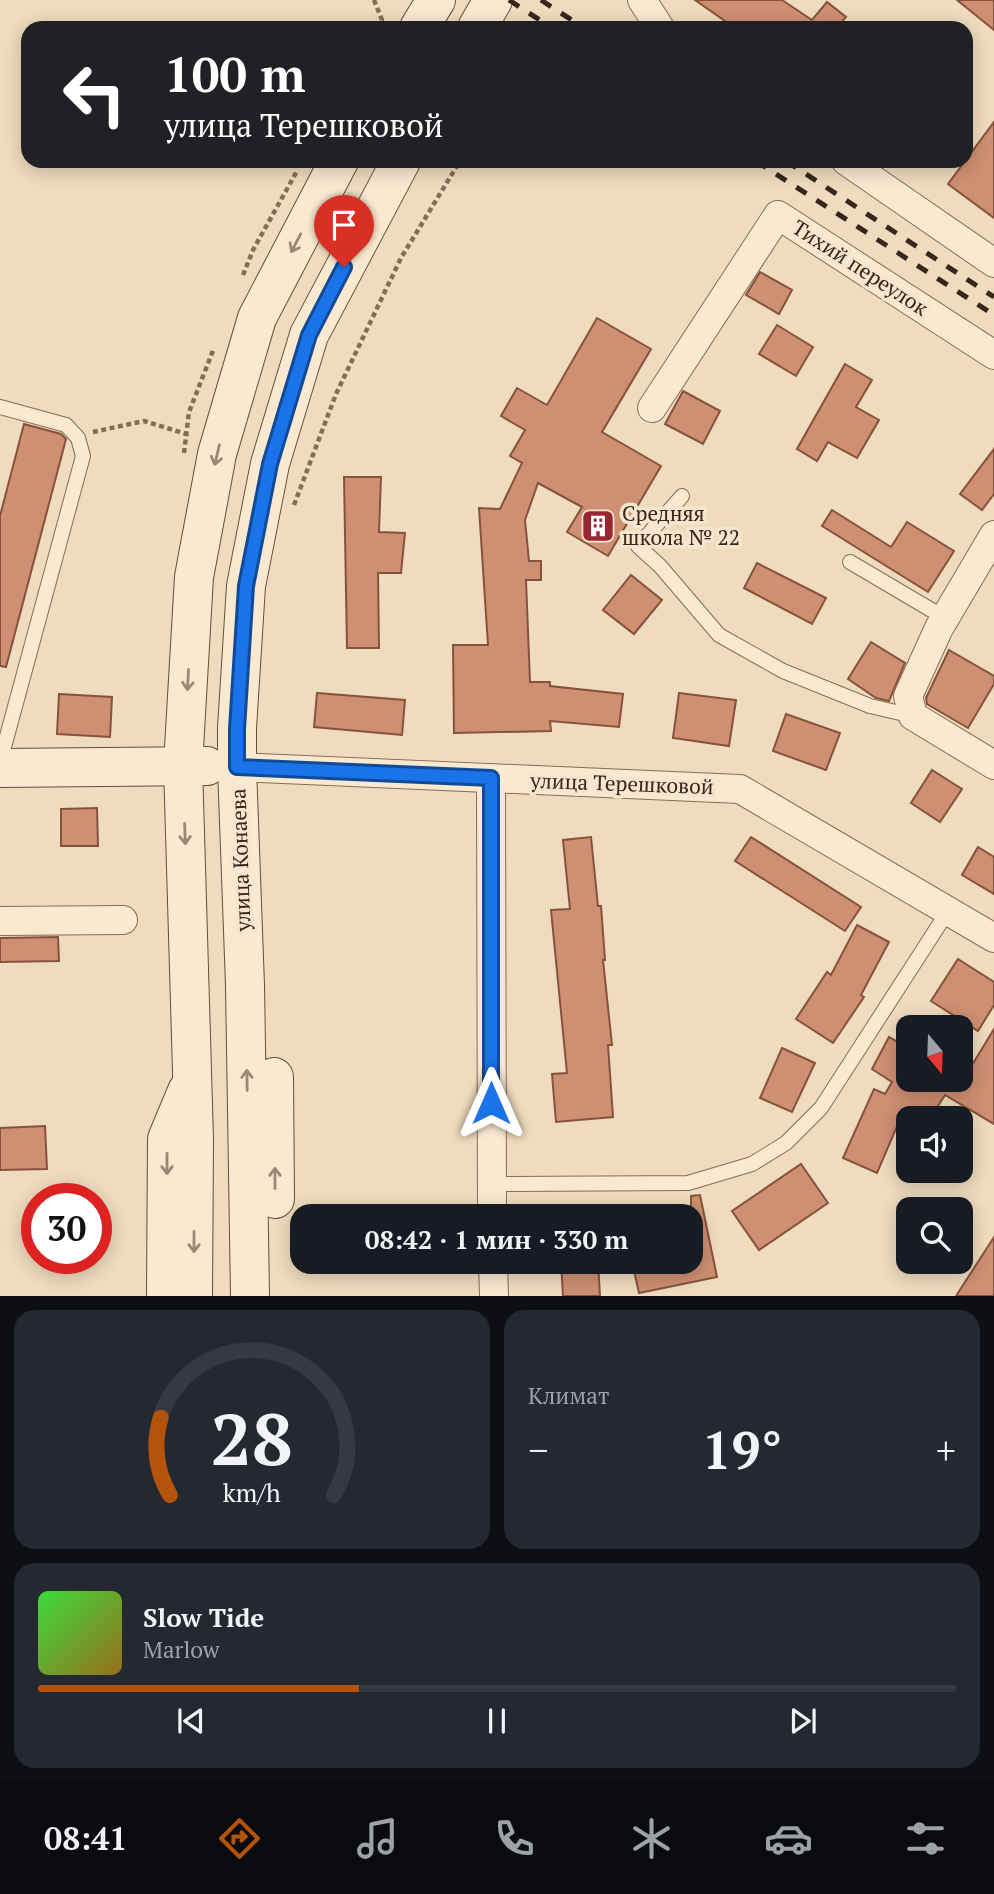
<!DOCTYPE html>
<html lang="ru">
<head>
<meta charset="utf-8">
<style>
	body { margin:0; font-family:"PT Serif",serif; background:#242831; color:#f1f3f6; height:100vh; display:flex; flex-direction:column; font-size:26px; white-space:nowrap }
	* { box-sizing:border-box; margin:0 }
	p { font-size:23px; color:#9ea1a6 }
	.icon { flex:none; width:38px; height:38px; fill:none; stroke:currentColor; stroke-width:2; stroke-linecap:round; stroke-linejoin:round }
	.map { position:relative; height:1296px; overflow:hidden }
	.side { display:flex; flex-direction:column; gap:14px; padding:14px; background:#0d0f14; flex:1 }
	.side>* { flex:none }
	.banner { position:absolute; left:21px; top:21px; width:952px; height:147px; border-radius:21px; box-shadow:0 4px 18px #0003; background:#202124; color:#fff; overflow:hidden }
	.needle { width:46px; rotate:161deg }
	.tools { position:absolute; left:896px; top:1015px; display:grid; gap:14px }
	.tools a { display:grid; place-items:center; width:77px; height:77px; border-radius:14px; background:#171b24; box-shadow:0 4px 18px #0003; font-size:35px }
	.speed { position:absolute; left:21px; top:1183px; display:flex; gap:14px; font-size:35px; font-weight:700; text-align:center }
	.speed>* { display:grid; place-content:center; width:91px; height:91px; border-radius:50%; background:#171b24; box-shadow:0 4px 18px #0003; line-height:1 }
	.speed .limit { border:10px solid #d22; background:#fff; color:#111 }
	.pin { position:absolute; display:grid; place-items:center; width:60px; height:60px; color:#fff; margin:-72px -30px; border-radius:50% 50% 50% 0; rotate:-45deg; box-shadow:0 0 7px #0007 }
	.pin .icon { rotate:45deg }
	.me { position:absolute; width:77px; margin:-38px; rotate:0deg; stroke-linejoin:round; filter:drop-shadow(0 0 5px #0008) }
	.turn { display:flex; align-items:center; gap:24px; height:147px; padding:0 28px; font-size:32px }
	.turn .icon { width:91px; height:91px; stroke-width:2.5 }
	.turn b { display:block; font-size:49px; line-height:60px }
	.big { font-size:52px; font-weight:800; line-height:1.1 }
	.side .tile { flex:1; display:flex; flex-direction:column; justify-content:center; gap:10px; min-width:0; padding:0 24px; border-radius:21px; background:#242831 }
	.side .dial { align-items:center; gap:0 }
	.dial svg { height:182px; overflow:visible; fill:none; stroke:#363941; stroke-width:7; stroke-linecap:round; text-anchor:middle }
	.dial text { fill:#f1f3f6; stroke:none }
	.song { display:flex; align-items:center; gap:21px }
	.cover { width:84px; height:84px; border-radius:10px; background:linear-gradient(135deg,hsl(120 70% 55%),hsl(40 70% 35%)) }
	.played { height:7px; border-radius:4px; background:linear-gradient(90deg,#b45309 35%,#363941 35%) }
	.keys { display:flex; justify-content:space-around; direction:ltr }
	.heat { display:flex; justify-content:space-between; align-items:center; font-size:38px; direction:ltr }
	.side .tiles { flex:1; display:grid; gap:14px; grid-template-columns:1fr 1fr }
	.tile:last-child { grid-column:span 2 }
	.trip { position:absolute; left:290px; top:1204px; width:413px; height:70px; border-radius:21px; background:#171b24; box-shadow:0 4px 18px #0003; font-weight:800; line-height:70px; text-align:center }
	.tabs { display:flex; height:112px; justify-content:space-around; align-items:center; background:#090b0e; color:#9ea1a6 }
	.tabs .icon { width:49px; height:49px }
	.tabs .on { color:#b45309 }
	.tabs b { font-size:32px; color:#f1f3f6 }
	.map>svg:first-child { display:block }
</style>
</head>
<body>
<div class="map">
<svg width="994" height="1296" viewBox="0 0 994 1296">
	<rect width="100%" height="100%" fill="#efdbbe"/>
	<g fill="#ce8f72" stroke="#87523b" stroke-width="2">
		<path d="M695,0h87l30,20 15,-18 19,15 -9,11h-102z"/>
		<path d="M957,0h37v30z"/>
		<path d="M994,122v96l-46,-34z"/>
		<path d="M760,272l32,18 -13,24 -33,-19z"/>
		<path d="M597,318l54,31 -49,83 59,34 -53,90 -41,-24 15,-25 -44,-24 -13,37 4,41h12v19h-15l4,102h20v4l73,8 -4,33 -69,-6 1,10 -97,2 -1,-88h35l-9,-137 21,1 22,-46 -12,-7 15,-26 -24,-14 16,-28 30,17z"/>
		<path d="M777,325l36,22 -17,29 -37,-22z"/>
		<path d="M845,364l27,16 -16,27 23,13 -22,38 -29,-16 -11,19 -20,-12z"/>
		<path d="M683,391l37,20 -17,33 -38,-20z"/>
		<path d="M24,424l37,10 5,5 -60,228 -6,-1v-150z"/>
		<path d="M994,449v45l-12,16 -22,-16z"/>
		<path d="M344,477h37l-2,55 26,1 -4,40h-23l1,75h-32z"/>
		<path d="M832,510l59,37 16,-25 47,29 -26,41 -106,-66z"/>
		<path d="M757,563l69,35 -14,26 -68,-36z"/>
		<path d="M631,575l31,25 -28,34 -31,-24z"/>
		<path d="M871,642l34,21 -16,38 -13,-3 -28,-19z"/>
		<path d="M949,650l45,26v8l-26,44 -41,-24 -1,-6z"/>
		<path d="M317,693l88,7 -3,35 -88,-8z"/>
		<path d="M679,693l57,7 -7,46 -56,-8z"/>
		<path d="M59,694l53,3 -2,40 -53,-3z"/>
		<path d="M786,714l54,19 -14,37 -53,-19z"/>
		<path d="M932,770l30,19 -22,33 -29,-19z"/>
		<path d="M97,808l1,38h-37v-37z"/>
		<path d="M591,837l7,69h3l4,54h-2l9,85h-4l5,72 -57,5 -4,-48 15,-1 -16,-163 19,-1 -7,-69z"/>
		<path d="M751,837l110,70 -16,24 -110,-70z"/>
		<path d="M978,847l16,10v37l-32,-19z"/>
		<path d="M857,925l32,17 -28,53 3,2 -31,46 -37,-24 31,-47 4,3z"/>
		<path d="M58,937l1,24 -59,1v-24z"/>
		<path d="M958,959l36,23v23l-16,26 -47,-30z"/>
		<path d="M994,1029v95l-49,-29 -15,23 -29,-1 -24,56 -34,-15 31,-69 11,5 7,-12 -20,-13 17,-32 19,11v32h55z"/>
		<path d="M782,1048l33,15 -23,49 -32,-14z"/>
		<path d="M45,1126l2,43 -47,1v-42z"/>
		<path d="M801,1164l27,39 -69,47 -27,-39z"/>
		<path d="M700,1195l17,82 -78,16 -7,-31h59v-66z"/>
		<path d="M994,1237v59h-38z"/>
		<path d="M561,1262h37l2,34h-37z"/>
	</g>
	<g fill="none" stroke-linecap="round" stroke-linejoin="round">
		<defs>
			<g id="lane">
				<path d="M0,407l66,18 12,13 5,18 -83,306"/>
				<path d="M682,496l-44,50 22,20 59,69 64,36 87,35 43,10"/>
				<path d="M850,562l95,56"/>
				<path d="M491,1184l197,-1 64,-19 34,-21 35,-35 127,-197"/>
			</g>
			<g id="street">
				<path d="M642,0l18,28"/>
				<path d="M846,161l148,102"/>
				<path d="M652,408l126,-193 216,140"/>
				<path d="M994,535l-55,93 -31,68 5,20 81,49"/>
				<path d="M237,767l503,22 254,149"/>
				<path d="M491,778l1,438"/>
				<path d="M0,921l123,-1"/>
				<path d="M493,1262l1,34"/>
			</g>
			<g id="secondary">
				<path d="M419,28l17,-28"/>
				<path d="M477,28l16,-28"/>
				<path d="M0,768l207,-2"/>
				<path d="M274,1077l1,122"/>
				<path d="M166,1296l1,-157 20,-48"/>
				<path d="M193,1296l1,-157 -11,-374 11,-188 23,-123 40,-136 82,-157"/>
				<path d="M250,1296l-5,-311 -8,-218v-39l9,-142 24,-122 39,-129 92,-174"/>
			</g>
		</defs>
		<use href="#lane" stroke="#876b56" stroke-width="16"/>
		<use href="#street" stroke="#876b56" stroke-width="30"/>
		<use href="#secondary" stroke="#694c3a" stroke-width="40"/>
		<g stroke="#876b56" stroke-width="4.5" stroke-dasharray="5 3.5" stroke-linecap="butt">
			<path d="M374,0l8,20 -4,8"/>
			<path d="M243,275l10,-25 44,-79"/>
			<path d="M93,432l51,-11 42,13"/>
			<path d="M184,453l5,-41 25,-64"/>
			<path d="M294,505l42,-111 65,-136 59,-97"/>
		</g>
		<use href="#lane" stroke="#fae9d1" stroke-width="14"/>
		<use href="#street" stroke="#fae9d1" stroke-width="28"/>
		<use href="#secondary" stroke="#fae9d1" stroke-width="38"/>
		<g stroke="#36261b" stroke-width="5" stroke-dasharray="12 12" stroke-linecap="butt">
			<path d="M509,0l43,28"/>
			<path d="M541,0l43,28"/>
			<path d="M756,161l238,154"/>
			<path d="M786,161l208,136"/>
		</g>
	</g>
	<defs><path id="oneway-shaft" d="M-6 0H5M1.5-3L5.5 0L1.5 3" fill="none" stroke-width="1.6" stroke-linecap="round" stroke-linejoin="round" transform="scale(1.75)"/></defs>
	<g stroke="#988876">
		<use href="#oneway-shaft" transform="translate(296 243) rotate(117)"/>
		<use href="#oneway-shaft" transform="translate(217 455) rotate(103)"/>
		<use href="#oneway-shaft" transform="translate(188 680) rotate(93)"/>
		<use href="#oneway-shaft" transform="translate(185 834) rotate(88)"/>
		<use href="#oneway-shaft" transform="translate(247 1080) rotate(-91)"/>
		<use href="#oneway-shaft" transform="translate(167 1164) rotate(90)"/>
		<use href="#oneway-shaft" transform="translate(275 1178) rotate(-90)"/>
		<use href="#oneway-shaft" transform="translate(194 1242) rotate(90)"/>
	</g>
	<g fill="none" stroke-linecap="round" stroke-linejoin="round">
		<defs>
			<path id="route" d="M344,267l-35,68 -39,129 -24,122 -9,143v38l254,11v325"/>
		</defs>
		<use href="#route" stroke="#114b97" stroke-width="18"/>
		<use href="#route" stroke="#1a73e8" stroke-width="12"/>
	</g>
	<defs>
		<symbol id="building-square" viewBox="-11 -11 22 22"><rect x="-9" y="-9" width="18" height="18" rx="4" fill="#982532" stroke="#f6e6cd"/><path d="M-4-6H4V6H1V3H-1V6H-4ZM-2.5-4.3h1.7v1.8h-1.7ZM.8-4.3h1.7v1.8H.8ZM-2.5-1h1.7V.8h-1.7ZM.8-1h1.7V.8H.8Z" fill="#fff"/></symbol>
	</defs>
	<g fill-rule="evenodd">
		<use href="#building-square" x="579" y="507" width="38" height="38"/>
	</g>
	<g text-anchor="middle" stroke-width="7" stroke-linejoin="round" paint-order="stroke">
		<g font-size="21" fill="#36261b" stroke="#f6e6cd">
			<text transform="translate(860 268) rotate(33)" y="7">Тихий переулок</text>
			<text transform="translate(622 784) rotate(2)" y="7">улица Терешковой</text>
			<text transform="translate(241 860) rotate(-92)" y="7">улица Конаева</text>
		</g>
		<g font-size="21" fill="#36261b" stroke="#f6e6cd" text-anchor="start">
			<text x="622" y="521">Средняя<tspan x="622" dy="24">школа № 22</tspan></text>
		</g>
	</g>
</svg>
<div class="tools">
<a><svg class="needle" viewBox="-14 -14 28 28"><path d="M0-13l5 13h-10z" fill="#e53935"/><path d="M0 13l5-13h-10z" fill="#9ea1a6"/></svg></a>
<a><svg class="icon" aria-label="sound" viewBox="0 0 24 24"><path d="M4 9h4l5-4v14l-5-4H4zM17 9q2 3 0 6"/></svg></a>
<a><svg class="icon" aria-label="search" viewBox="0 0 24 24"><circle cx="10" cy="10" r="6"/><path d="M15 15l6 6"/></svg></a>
</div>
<div class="speed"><div class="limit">30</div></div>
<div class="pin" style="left:344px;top:267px;background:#d93025"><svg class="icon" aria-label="arrive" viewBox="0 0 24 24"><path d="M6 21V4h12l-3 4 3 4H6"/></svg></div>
<svg class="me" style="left:491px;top:1103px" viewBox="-20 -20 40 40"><path d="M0-17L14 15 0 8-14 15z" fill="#1a73e8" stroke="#fff" stroke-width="4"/></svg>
<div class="trip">08:42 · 1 мин · 330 m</div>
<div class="banner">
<div class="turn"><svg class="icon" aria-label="left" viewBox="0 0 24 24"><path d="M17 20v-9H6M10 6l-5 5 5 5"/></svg><div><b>100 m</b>улица Терешковой</div></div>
</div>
</div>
<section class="side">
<div class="tiles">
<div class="tile dial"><svg viewBox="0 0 100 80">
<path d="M14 69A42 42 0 1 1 86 69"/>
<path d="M14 69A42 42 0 0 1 10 35" stroke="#b45309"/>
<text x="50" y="56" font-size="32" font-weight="700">28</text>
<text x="50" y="72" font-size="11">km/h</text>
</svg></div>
<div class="tile"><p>Климат</p>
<div class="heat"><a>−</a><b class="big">19°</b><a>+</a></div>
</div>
<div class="tile">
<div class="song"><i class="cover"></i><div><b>Slow Tide</b><p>Marlow</p></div></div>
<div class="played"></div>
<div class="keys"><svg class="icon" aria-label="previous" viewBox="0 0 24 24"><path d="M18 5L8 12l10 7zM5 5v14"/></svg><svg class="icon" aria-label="pause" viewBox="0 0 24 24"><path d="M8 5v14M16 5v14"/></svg><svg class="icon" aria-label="next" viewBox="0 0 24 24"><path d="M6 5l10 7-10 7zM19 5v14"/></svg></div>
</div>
</div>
</section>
<nav class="tabs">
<b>08:41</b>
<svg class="icon on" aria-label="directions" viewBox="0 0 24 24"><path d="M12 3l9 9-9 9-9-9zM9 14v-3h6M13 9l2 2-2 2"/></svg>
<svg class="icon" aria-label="music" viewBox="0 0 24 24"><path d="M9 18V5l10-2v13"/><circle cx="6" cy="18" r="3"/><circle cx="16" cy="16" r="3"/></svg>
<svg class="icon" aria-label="phone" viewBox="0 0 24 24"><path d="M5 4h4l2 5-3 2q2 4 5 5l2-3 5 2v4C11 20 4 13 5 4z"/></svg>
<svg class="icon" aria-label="climate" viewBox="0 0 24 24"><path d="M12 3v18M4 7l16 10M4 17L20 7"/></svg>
<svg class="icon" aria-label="car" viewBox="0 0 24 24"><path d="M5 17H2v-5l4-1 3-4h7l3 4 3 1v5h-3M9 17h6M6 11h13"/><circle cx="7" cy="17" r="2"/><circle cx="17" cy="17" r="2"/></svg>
<svg class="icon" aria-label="filters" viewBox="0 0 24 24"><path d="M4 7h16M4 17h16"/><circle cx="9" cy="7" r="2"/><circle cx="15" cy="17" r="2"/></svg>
</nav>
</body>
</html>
